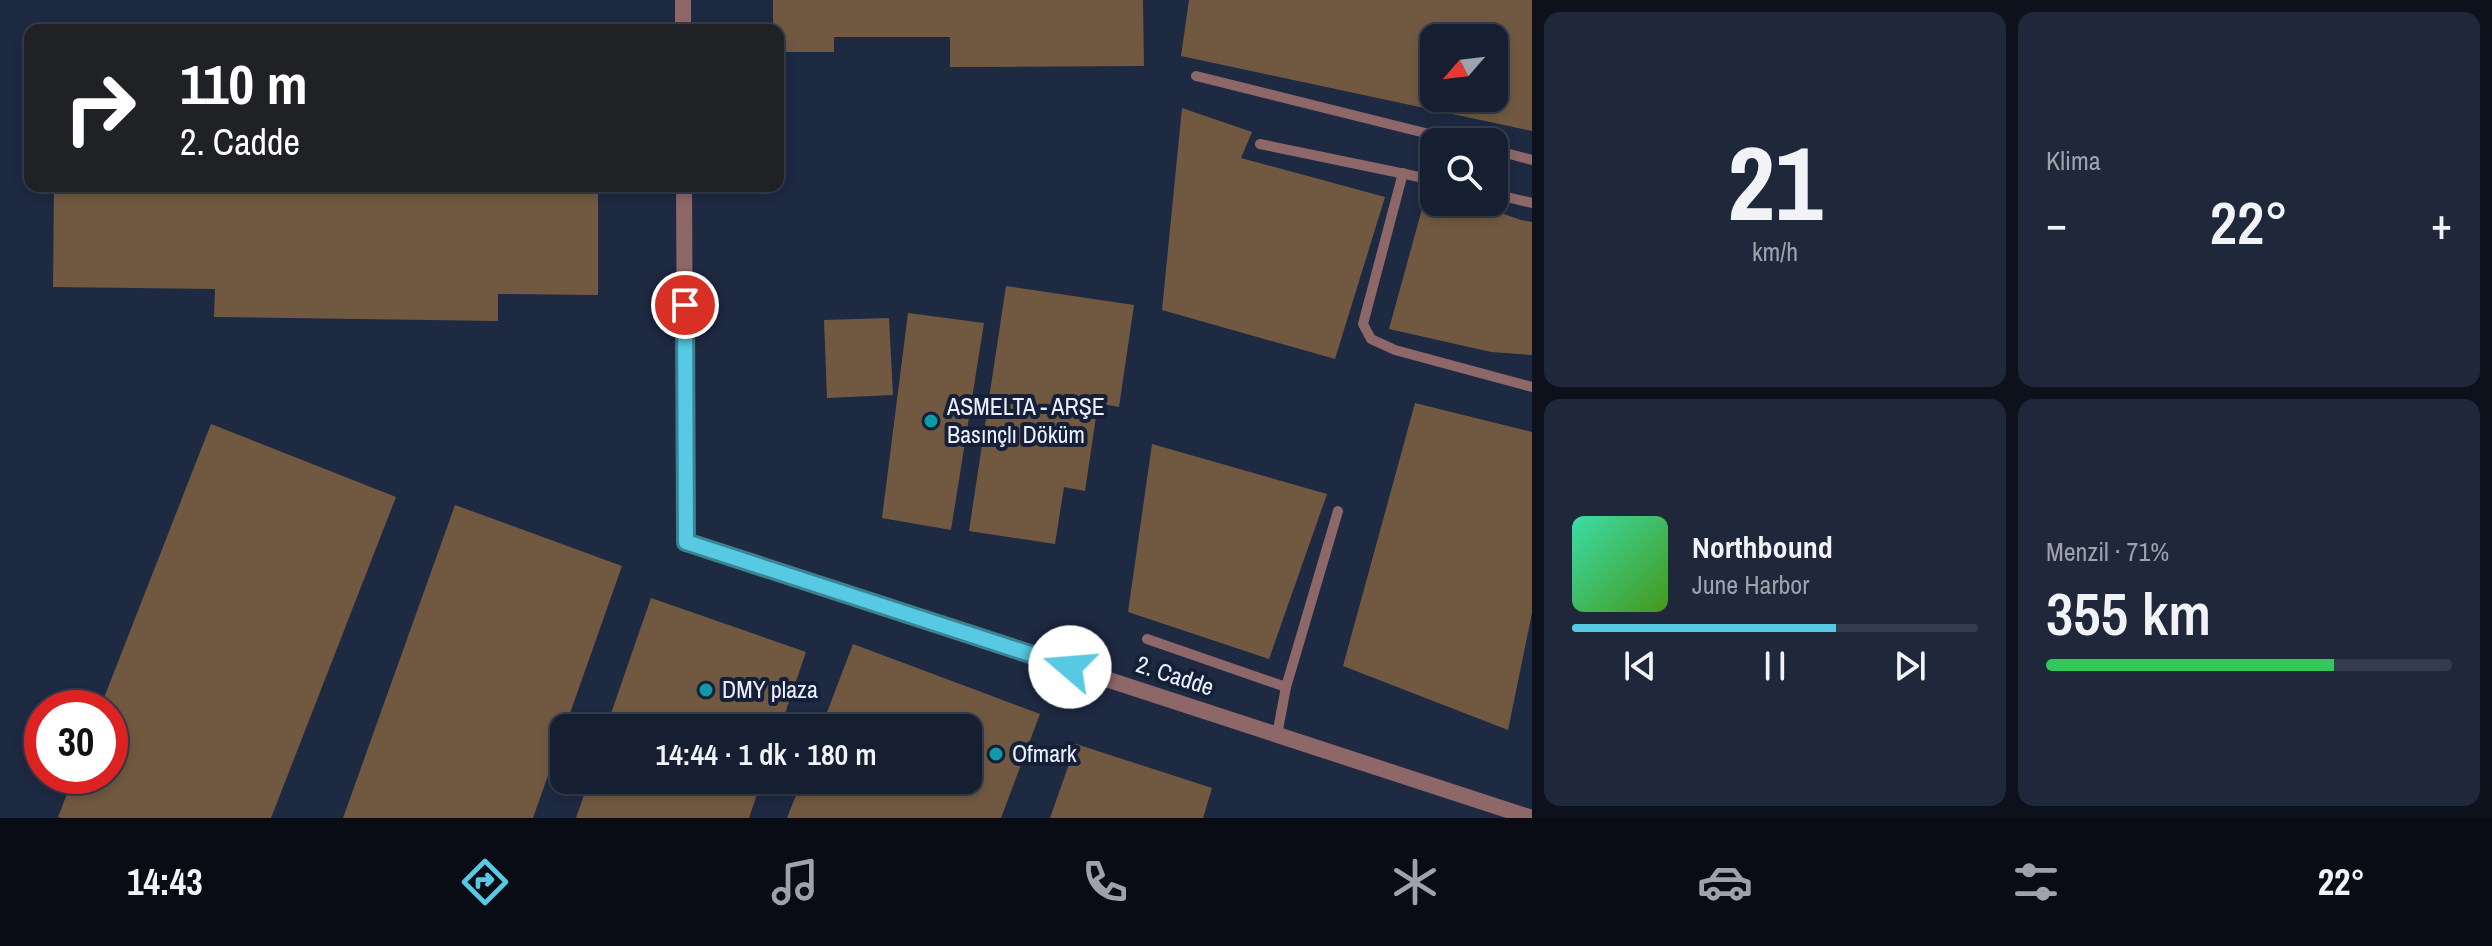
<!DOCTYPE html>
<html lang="tr">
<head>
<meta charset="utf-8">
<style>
	body { margin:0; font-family:"Archivo Narrow",sans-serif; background:#1f273a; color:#f1f3f6; height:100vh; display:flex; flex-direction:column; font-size:30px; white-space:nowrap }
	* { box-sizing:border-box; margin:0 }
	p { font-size:26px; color:#9ea2ac }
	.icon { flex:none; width:44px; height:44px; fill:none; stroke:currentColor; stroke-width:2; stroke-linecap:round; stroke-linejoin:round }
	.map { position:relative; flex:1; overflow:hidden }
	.details { display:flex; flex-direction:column; gap:12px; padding:12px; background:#0c111c; width:960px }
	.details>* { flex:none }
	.banner { position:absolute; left:24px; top:24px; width:760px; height:168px; border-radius:16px; box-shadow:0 4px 12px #0003,0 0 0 2px #353d4d; background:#202124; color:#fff; overflow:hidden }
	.needle { width:52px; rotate:242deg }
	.fabs { position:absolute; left:1420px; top:24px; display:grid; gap:16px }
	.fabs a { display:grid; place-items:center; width:88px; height:88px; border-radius:16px; background:#161f32; box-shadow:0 4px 12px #0003,0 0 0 2px #353d4d; font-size:40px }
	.speed { position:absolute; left:24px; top:690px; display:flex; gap:16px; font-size:40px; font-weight:700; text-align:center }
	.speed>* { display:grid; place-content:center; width:104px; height:104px; border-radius:50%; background:#161f32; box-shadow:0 4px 12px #0003,0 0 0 2px #353d4d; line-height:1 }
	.speed .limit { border:12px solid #d22; background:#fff; color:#111 }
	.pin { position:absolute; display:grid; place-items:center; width:68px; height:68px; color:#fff; margin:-34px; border:4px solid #fff; border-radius:50%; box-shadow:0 2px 8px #0007 }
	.me { position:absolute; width:88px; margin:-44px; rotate:288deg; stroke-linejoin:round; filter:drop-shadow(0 0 6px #0008) }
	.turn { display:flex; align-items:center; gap:28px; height:168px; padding:0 24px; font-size:36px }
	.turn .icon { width:104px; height:104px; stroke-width:2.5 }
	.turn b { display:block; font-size:56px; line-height:68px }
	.big { font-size:60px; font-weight:600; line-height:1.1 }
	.details .tile { flex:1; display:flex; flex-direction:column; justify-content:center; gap:12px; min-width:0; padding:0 28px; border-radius:16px; background:#1f273a }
	.details .dial { align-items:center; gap:0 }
	.dial b { font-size:104px; line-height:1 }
	.song { display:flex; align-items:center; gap:24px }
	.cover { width:96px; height:96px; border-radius:12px; background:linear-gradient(135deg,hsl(160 70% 55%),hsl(100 70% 35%)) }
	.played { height:8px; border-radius:4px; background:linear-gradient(90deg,#57c9e2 65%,#353d4d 65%) }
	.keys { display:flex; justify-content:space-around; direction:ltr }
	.heat { display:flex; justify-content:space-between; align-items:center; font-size:44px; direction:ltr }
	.charge { height:12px; border-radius:6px; background:linear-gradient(90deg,#34c759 71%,#353d4d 0) }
	.details .tiles { flex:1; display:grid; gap:12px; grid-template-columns:repeat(2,1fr) }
	.trip { position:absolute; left:550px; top:714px; width:432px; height:80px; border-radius:16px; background:#161f32; box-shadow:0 4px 12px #0003,0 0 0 2px #353d4d; font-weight:600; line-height:80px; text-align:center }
	.tab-bar { display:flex; height:128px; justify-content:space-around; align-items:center; background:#090c14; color:#9ea2ac }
	.tab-bar .icon { width:56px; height:56px }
	.tab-bar .on { color:#57c9e2 }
	.tab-bar b { font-size:36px; color:#f1f3f6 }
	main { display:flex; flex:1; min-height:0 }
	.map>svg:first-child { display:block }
</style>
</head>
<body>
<main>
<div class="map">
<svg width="1532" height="818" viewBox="0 0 1532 818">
	<rect width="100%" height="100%" fill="#1e2942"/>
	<g fill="#715941" fill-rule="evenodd">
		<path d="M773,0h370l1,66 -194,1v-30h-116v15h-56v-22h-5z"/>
		<path d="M1189,0h343v131l-351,-75zM1434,38h60v60h-60z"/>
		<path d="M1182,108l70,24 -11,26 144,39 -50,162 -173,-49z"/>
		<path d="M54,186h544v109l-100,-1v27l-284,-4 1,-28 -162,-2z"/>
		<path d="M1428,187l6,2v13h36l51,18 11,2v133l-41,-3 -102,-23z"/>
		<path d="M1006,286l128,19 -15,102 -21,-4 -13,88 -21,-4 -9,57 -86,-13z"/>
		<path d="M908,313l76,10 -33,207 -69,-12z"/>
		<path d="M889,318l4,77 -66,3 -3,-78z"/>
		<path d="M1415,403l117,29v181l-24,117 -165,-64z"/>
		<path d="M211,424l185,73 -125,321h-209l-4,-1 16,-41h36v-68h-10z"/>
		<path d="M1152,444l175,50 -58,165 -141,-47z"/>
		<path d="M455,505l167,61 -89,252h-190z"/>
		<path d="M651,598l155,54 -26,76h-174z"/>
		<path d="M853,644l187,70 -39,104h-214l15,-38h166v-52h-147z"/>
		<path d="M1076,744l136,44 -9,30h-153z"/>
		<path d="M589,780h173l-13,38h-173z"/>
	</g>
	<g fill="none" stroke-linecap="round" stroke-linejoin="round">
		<g stroke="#8e6868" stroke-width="10">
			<path d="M1196,76l265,66"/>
			<path d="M1260,144l174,36"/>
			<path d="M1494,150l38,10"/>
			<path d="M1403,173l-40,151 8,15 24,11 137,37"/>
			<path d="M1494,194l38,9"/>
			<path d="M1147,639l139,48"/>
			<path d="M1277,735l9,-48 52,-176"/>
		</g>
		<g stroke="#8e6868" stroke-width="16">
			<path d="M683,0v30"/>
			<path d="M684,186l2,356 846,276"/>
		</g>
	</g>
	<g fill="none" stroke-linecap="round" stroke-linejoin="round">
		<defs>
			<path id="route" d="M685,305l1,237 384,125"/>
		</defs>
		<use href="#route" stroke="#398393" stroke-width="20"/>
		<use href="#route" stroke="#57c9e2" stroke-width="14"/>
	</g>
	<g fill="#0f9aa8" stroke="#151f37" stroke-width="3">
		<circle cx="931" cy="421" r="8"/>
		<circle cx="706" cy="690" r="8"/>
		<circle cx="996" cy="754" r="8"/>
	</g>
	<g text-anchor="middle" stroke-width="8" stroke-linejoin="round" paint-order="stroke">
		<g font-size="24" fill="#eaf0fe" stroke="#151f37" text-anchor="start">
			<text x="947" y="415">ASMELTA - ARŞE<tspan x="947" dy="28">Basınçlı Döküm</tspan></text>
			<text x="722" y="698">DMY plaza</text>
			<text x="1012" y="762">Ofmark</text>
		</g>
		<g font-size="24" fill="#eaf0fe" stroke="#151f37">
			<text transform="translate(1175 676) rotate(18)" y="8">2. Cadde</text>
		</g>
	</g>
</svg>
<div class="fabs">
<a><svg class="needle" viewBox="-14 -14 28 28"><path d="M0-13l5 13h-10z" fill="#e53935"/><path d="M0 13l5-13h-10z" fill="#9ea2ac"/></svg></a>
<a><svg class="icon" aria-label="search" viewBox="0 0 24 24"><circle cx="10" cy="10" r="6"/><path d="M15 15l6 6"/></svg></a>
</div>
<div class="speed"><div class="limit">30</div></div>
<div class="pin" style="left:685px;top:305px;background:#d93025"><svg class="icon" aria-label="arrive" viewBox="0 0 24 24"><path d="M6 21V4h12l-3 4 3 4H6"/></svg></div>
<svg class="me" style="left:1070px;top:667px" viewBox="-20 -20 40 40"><circle r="19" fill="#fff"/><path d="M0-13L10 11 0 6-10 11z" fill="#57c9e2"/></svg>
<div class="trip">14:44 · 1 dk · 180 m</div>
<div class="banner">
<div class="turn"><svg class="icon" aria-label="right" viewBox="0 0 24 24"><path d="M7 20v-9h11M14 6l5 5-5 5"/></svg><div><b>110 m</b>2. Cadde</div></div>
</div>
</div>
<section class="details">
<div class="tiles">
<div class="tile dial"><b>21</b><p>km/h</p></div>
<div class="tile"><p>Klima</p>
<div class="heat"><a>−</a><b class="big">22°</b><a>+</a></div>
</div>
<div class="tile">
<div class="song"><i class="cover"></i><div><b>Northbound</b><p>June Harbor</p></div></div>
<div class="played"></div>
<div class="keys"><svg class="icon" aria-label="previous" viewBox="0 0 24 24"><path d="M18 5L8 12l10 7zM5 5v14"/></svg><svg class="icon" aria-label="pause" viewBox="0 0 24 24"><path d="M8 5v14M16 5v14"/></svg><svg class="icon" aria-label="next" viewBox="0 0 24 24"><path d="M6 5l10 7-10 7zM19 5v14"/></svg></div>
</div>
<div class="tile"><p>Menzil · 71%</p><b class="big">355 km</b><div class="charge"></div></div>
</div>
</section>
</main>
<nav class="tab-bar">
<b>14:43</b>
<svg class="icon on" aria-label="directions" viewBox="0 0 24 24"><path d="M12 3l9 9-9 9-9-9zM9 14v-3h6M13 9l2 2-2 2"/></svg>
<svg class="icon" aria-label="music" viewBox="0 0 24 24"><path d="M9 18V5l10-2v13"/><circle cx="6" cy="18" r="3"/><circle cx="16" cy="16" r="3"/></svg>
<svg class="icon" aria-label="phone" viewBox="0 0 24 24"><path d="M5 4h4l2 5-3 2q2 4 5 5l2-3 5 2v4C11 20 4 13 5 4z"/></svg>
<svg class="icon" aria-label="climate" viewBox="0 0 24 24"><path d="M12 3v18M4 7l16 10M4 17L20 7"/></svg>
<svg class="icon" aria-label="car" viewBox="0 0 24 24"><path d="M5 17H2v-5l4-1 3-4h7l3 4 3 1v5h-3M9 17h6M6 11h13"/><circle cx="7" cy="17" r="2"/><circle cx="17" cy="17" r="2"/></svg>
<svg class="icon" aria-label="filters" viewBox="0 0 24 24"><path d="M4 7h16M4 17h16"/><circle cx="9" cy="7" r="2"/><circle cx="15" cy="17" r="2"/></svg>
<b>22°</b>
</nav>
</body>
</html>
